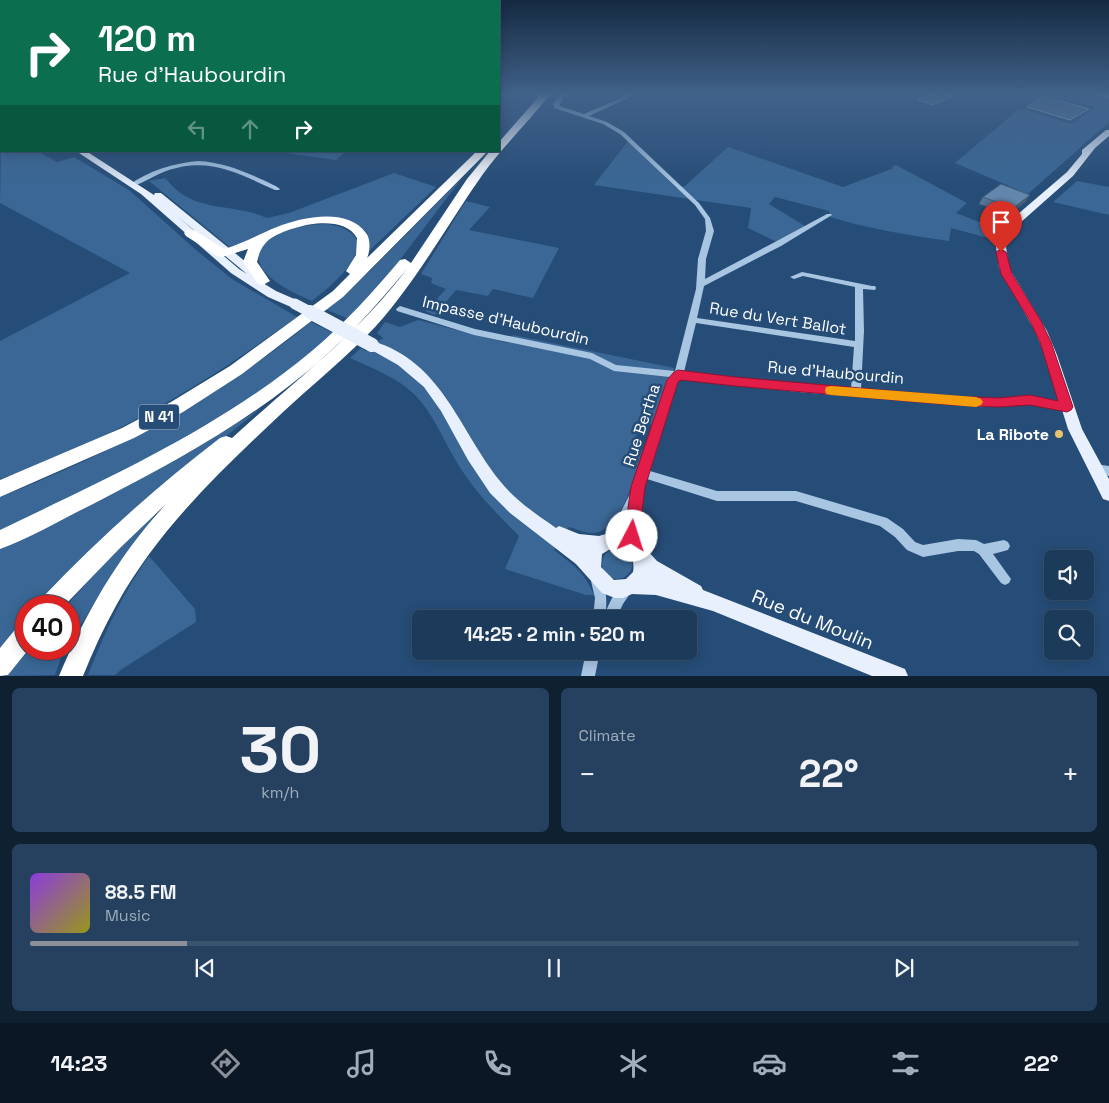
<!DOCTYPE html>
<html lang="en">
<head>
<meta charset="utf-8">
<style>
	body { margin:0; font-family:"Space Grotesk",sans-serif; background:#25415f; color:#f1f3f6; height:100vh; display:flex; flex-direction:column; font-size:19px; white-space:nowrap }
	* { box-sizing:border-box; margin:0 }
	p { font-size:16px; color:#a0adba }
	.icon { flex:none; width:28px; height:28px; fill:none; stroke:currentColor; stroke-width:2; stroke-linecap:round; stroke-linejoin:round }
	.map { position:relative; height:676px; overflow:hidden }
	.sheet { display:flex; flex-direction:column; gap:12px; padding:12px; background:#0f2031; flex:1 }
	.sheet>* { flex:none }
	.guide { position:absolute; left:0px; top:0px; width:500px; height:152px; box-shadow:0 2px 12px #0003,0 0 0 1px #3a546f; background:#0b6e4f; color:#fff; overflow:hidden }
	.controls { position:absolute; left:1044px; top:550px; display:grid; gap:10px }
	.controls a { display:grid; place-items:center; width:50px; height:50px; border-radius:8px; background:#1c3a59; box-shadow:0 2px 12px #0003,0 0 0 1px #3a546f; font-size:25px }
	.speed { position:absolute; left:15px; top:595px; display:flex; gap:10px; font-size:25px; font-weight:700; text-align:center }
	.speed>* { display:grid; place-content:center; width:65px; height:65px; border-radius:50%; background:#1c3a59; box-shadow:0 2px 12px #0003,0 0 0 1px #3a546f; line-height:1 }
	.speed .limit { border:8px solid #d22; background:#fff; color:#111 }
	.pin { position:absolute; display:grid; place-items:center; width:42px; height:42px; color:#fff; margin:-51px -21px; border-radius:50% 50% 50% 0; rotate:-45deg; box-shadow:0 0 5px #0007 }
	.pin .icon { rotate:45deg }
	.me { position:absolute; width:55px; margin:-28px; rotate:5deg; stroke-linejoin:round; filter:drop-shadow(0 0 4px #0008) }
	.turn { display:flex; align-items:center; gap:18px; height:105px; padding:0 15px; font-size:22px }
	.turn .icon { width:65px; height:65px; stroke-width:2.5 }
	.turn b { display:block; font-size:35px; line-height:42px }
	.lanes { display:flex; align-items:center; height:48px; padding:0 15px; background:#0003; justify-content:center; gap:25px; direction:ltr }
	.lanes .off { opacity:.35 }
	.big { font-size:38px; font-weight:800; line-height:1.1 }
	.sheet .card { flex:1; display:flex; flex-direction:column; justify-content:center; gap:8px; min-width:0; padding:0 18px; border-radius:8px; background:#25415f }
	.sheet .dial { align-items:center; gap:0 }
	.dial b { font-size:65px; line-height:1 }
	.song { display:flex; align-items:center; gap:15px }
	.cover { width:60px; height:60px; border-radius:8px; background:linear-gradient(135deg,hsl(270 70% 55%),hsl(60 70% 35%)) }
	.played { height:5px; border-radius:2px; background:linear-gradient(90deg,#8c9099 15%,#3a546f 15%) }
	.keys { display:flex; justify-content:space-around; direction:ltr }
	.heat { display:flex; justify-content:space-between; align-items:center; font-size:28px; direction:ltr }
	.sheet .tiles { flex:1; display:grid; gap:12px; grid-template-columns:1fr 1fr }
	.card:last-child { grid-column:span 2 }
	.trip { position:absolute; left:412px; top:610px; width:285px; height:50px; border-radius:8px; background:#1c3a59; box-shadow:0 2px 12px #0003,0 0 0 1px #3a546f; font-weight:800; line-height:50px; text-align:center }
	.menu { display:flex; height:80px; justify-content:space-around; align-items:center; background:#0b1724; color:#a0adba }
	.menu .icon { width:35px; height:35px }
	.menu .selected { color:#8c9099 }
	.menu b { font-size:22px; color:#f1f3f6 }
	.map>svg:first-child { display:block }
</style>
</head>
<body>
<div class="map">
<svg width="1109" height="676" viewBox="0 0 1109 676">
	<rect width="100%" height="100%" fill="#264d77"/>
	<g fill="#3a6795">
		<path d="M1043,94h53l13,5v23l-81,72 -73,-31 65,-55 52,16 23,-17z"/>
		<path d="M629,140l47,48 9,-2 43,-39 115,40 51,-19 -3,-1 5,-2 71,38 -11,10 41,16 -5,10 -41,-11 -2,13c-41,-6 -80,-12 -119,-24l-1,-6 -54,-14 -6,7 36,22 -28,16 -29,-14 3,-20 -157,-23z"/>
		<path d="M1,148v3h36l20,11 17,-5 55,33 67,60 36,29 65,38c-94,68 -187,124 -297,162v-138l130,-68 -130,-70z"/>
		<path d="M271,151h75l-10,9z"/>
		<path d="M394,173l42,14 -68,65c1,-7 2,-14 -2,-20 -10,-15 -46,-16 -62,-13l-73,29 -82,-67 16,-3c5,5 10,12 17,16 25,17 58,11 85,24l22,-5z"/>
		<path d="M462,178l-79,104 -32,38 -26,-11 46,-39z"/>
		<path d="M1077,181l32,6v28l-56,-13z"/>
		<path d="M466,201l24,6 -21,23 90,18 -26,50 -40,-9 -5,7 -32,-6 -21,25 -10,-4 21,-22 -15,-6 1,-5 -11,-4z"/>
		<path d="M327,224c10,2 21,4 28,13 14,19 -30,54 -43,64 -16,-7 -48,-21 -53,-40 -1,-3 -1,-8 -1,-12 23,-20 39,-24 69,-25z"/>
		<path d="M418,320l90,23 5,-8 161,33 -21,57 -11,-4 -10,25 11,4c-9,25 -20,82 -51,83 -7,0 -16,-4 -23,-6l-15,23c20,16 29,20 40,45h-8l-81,-26 14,-33c-22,-22 -44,-44 -60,-70 -15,-24 -25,-52 -45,-72 -18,-17 -42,-26 -64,-36l11,-10 5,3 17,-13 -6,-5 8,-11 15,5z"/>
		<path d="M311,322l24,12 -75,59 -83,49 -65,35 -112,53v-33c113,-45 216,-98 311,-175z"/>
		<path d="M260,409c-77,61 -155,123 -221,197h-13v15l-26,31v-104l202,-104z"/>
		<path d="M156,513l-7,14 -30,36 -50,81v-38h-3l62,-68z"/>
		<circle cx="617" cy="564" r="15"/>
		<path d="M149,556l46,53 1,13 -74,47 -7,6h-27c17,-43 34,-81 61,-119z"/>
		<path d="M30,649h36l-6,11 -5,15 -48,1z"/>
	</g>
	<g fill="#597594" stroke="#9dc0e3">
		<path d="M930,94h26l-23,11 -15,-5z"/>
		<path d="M1043,96l46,13 -19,11 -43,-13z"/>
	</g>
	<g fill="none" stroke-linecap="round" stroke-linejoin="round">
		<g fill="#a8c5e2" fill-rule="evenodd">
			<path d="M560,94h5l-6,12 25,8 47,-20h6l-48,22 18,6 17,10 75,71 11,15 4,13 -8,28 -1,20 70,-37 52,-28h4l1,1 -51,31 -77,40 -7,32 158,23v-54l-52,-11 -9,3 -4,-2 12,-5 70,14h3l1,2 -1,2 -12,-1 1,42 -3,58 126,10 43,-3 37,7 3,1 2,3 -2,3 -3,1 -37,-7 -43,3 -189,-15 -117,-13 -4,3 -27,89 67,20h79l91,27 16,11 12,13 8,3 35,-6 18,1 8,4 20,-4 4,2 2,4 -2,4 -15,4 18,25 -2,4 -4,2 -4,-2 -22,-29 -5,-3h-16l-35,6 -16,-7 -12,-13 -15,-11 -84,-25h-79l-70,-22 -7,17 2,3 -5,32 3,16 -2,4 -4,2 -4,-2 -5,-20 1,-7 -14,20 -4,1 -4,-1 -2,-4 13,-17 18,-35 37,-111 -56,-6 -24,-12 -116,-24 -77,-24 -1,-2 4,-3 75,23 117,24 24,12 59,6 21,-82 2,-30 8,-28 -1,-12 -10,-14 -75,-71 -17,-10 -49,-16 -1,-4zM696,323l158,24 -3,42 -167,-17z"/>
			<path d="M1094,94l15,1v4l-14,-4z"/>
			<path d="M0,144h1v4l-1,1z"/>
			<path d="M198,161c23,1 43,9 65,19 6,3 12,5 17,9l-1,1h-4c-38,-17 -66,-34 -109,-19 -11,4 -21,11 -32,15h-4l-1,-1c19,-14 45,-22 69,-24z"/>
			<path d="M1095,464l14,2v10l-18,-5 -1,-3 1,-3z"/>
			<path d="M597,575l4,2c5,11 6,22 5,34 5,-11 10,-24 21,-28l4,2 2,4 -10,15 -7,15h-23l2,-21 -4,-17 2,-4z"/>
			<path d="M586,651h14l-5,25h-14z"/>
		</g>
		<g fill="#e7f0fc" fill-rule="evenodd">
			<rect x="0" y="99" width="1" height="4"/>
			<path d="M1106,130h3v6l-14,12 -22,28 -61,54 -6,17 3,21 38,63 10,24 25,74 27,50v22l-6,-2 -35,-70 -23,-74 -10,-24 -36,-63 -3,-21 3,-13 5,-8 63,-54 15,-18v-4z"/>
			<path d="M76,151h10l68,44 1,-2h6l101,82 2,2 -6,3 18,11 23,10 2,3 -2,3h-8l-23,-10 -37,-24 -90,-79zM177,216l70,58 -8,-5z"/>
			<path d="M372,341c70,20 87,89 128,140 15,19 36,33 56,47l3,-2 20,8 20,2 13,-4h10l15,7 20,22 44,25 2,4 202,79 3,7h-36l-159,-65 -57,-16 -24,-1 -9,4h-8l-13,-5 -26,-29 -66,-51 -20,-20 -22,-33 -27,-49 -17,-24 -26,-22 -30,-17 -2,-3 2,-3zM612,548c14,0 24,8 21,24l-7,7 -12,1 -13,-13 1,-13z"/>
		</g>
		<g fill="#fff" fill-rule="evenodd">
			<path d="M541,94h9c-21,28 -47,52 -67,80 -36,51 -65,105 -107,152 -29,31 -63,58 -94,87 -62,58 -124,117 -165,191 -13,23 -24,47 -34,72h-24c27,-64 60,-121 107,-172l-46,44 -56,58h-25l3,-8c55,-58 114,-111 178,-160l6,-2 6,2c60,-55 126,-104 175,-169 -26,31 -52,61 -83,88 -67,60 -149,105 -229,146 -31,15 -62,34 -95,46v-19c108,-52 220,-102 313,-180 32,-27 60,-58 87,-90l5,-1 6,4 56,-84 23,-28h9v-9z"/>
			<path d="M477,151h11l-145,146 -101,77 -59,38 -49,26 -134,59v-17l122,-52 49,-26 59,-36 103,-75 17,-17 -4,-3 10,-16 1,-17c-15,-26 -67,-12 -87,1 -8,6 -11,14 -13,23l13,19 -7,4 -5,-1 -15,-22 5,-13 -26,8 -5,-1 -31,-20 -2,-3 2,-3h8l30,19c18,-5 35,-15 53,-22 24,-10 71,-20 89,6 5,6 4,19 1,25z"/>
			<path d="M26,623v26h3l-21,26 -8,1v-28l18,-22z"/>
		</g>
		<path stroke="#e7f0fc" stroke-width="11" d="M295,304l17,9"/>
		<path stroke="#e7f0fc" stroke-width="14" d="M310,312l62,33"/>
	</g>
	<path fill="#557394" d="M983,197l43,4 -17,15 -9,-3 1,-2 -22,-7z"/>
	<path fill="#455e78" d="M1030,195l-4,6 -17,15 3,-7z"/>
	<path fill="#6386ac" stroke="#455e78" d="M1001,184l29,11 -18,14 -8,-3 1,-1 -22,-8z"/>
	<linearGradient id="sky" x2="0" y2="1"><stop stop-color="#152a41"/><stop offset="0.5" stop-color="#41628a"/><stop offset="1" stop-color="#41628a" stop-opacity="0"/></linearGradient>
	<rect width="1109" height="188" fill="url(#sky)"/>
	<path fill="#e11d48" stroke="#92132f" d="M1001,249l5,3 6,22 29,47 10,21 22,65 -2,3 -4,2 -37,-7 -31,2 -48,-2 -216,-19 -54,-6 -3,2 -33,105 -6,49 -2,5 -5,2 -6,-2 -2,-5 7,-49 36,-107 7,-8 4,-2 57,7 216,19 48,2 31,-3 28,6 -18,-59 -10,-21 -29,-47 -5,-22z"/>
	<path fill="#f59e0b" d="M831,386l145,11 5,2 2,3 -2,3 -5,2 -145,-12 -5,-1 -1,-4 1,-3z"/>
	<circle fill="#eac26e" stroke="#264d77" stroke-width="2" cx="1059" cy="434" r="5"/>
	<g text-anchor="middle" stroke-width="5" stroke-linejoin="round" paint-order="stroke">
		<rect fill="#264d77" stroke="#becad6" stroke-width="1" x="139" y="404.5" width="40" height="25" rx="4"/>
		<g font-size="15" font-weight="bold" fill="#fff">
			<text x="159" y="422">N 41</text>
		</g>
		<g font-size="16" fill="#fff" stroke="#264d77">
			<text transform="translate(778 318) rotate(9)" y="6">Rue du Vert Ballot</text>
			<text transform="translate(506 320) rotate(13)" y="6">Impasse d'Haubourdin</text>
			<text transform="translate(836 372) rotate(5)" y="6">Rue d'Haubourdin</text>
			<text transform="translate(641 425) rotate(-72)" y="6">Rue Bertha</text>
		</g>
		<g font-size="16" font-weight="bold" fill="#fff" stroke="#264d77" text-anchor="end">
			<text x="1049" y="440">La Ribote</text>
		</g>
		<g font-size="19" fill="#fff" stroke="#264d77">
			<text transform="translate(813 619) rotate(22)" y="7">Rue du Moulin</text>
		</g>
	</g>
</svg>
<div class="controls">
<a><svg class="icon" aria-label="sound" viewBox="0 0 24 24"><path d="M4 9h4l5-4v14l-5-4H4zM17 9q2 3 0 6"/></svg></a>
<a><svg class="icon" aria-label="search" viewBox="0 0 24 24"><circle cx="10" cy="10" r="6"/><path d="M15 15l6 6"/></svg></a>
</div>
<div class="speed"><div class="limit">40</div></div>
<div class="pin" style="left:1001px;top:252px;background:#d93025"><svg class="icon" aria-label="arrive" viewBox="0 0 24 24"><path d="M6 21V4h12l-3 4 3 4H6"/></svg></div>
<svg class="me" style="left:632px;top:536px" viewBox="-20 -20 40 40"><circle r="19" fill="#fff"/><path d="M0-13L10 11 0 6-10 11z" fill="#e11d48"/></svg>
<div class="trip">14:25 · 2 min · 520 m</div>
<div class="guide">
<div class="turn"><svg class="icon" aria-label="right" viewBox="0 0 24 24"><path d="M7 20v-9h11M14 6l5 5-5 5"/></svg><div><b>120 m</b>Rue d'Haubourdin</div></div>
<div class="lanes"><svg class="icon off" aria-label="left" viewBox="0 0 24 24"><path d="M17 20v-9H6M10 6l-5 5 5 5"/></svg><svg class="icon off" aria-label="ahead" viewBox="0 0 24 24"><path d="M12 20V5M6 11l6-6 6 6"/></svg><svg class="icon" aria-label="right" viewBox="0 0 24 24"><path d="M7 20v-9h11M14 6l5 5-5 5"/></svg></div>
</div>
</div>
<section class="sheet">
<div class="tiles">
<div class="card dial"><b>30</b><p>km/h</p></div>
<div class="card"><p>Climate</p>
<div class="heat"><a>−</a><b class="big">22°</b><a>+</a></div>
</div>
<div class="card">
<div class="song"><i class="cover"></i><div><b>88.5 FM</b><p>Music</p></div></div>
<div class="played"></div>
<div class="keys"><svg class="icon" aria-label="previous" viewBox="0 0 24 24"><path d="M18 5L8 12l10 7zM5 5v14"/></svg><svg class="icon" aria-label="pause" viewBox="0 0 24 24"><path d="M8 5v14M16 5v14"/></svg><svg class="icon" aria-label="next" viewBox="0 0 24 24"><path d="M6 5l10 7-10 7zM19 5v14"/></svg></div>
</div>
</div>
</section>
<nav class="menu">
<b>14:23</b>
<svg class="icon selected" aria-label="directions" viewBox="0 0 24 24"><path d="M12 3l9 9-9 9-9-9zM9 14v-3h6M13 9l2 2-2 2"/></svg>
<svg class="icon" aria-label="music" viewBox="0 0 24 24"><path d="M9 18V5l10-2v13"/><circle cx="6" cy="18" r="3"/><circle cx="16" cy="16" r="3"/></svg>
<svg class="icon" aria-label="phone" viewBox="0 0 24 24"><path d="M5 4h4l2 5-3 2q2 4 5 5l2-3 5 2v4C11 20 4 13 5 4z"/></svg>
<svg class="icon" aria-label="climate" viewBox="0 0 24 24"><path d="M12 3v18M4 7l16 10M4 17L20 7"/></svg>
<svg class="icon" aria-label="car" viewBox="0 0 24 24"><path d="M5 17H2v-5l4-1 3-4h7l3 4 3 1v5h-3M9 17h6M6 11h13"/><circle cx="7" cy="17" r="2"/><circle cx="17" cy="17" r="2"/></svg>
<svg class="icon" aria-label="filters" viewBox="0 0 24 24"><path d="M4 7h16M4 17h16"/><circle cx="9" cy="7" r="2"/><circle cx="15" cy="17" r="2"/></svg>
<b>22°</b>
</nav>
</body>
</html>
